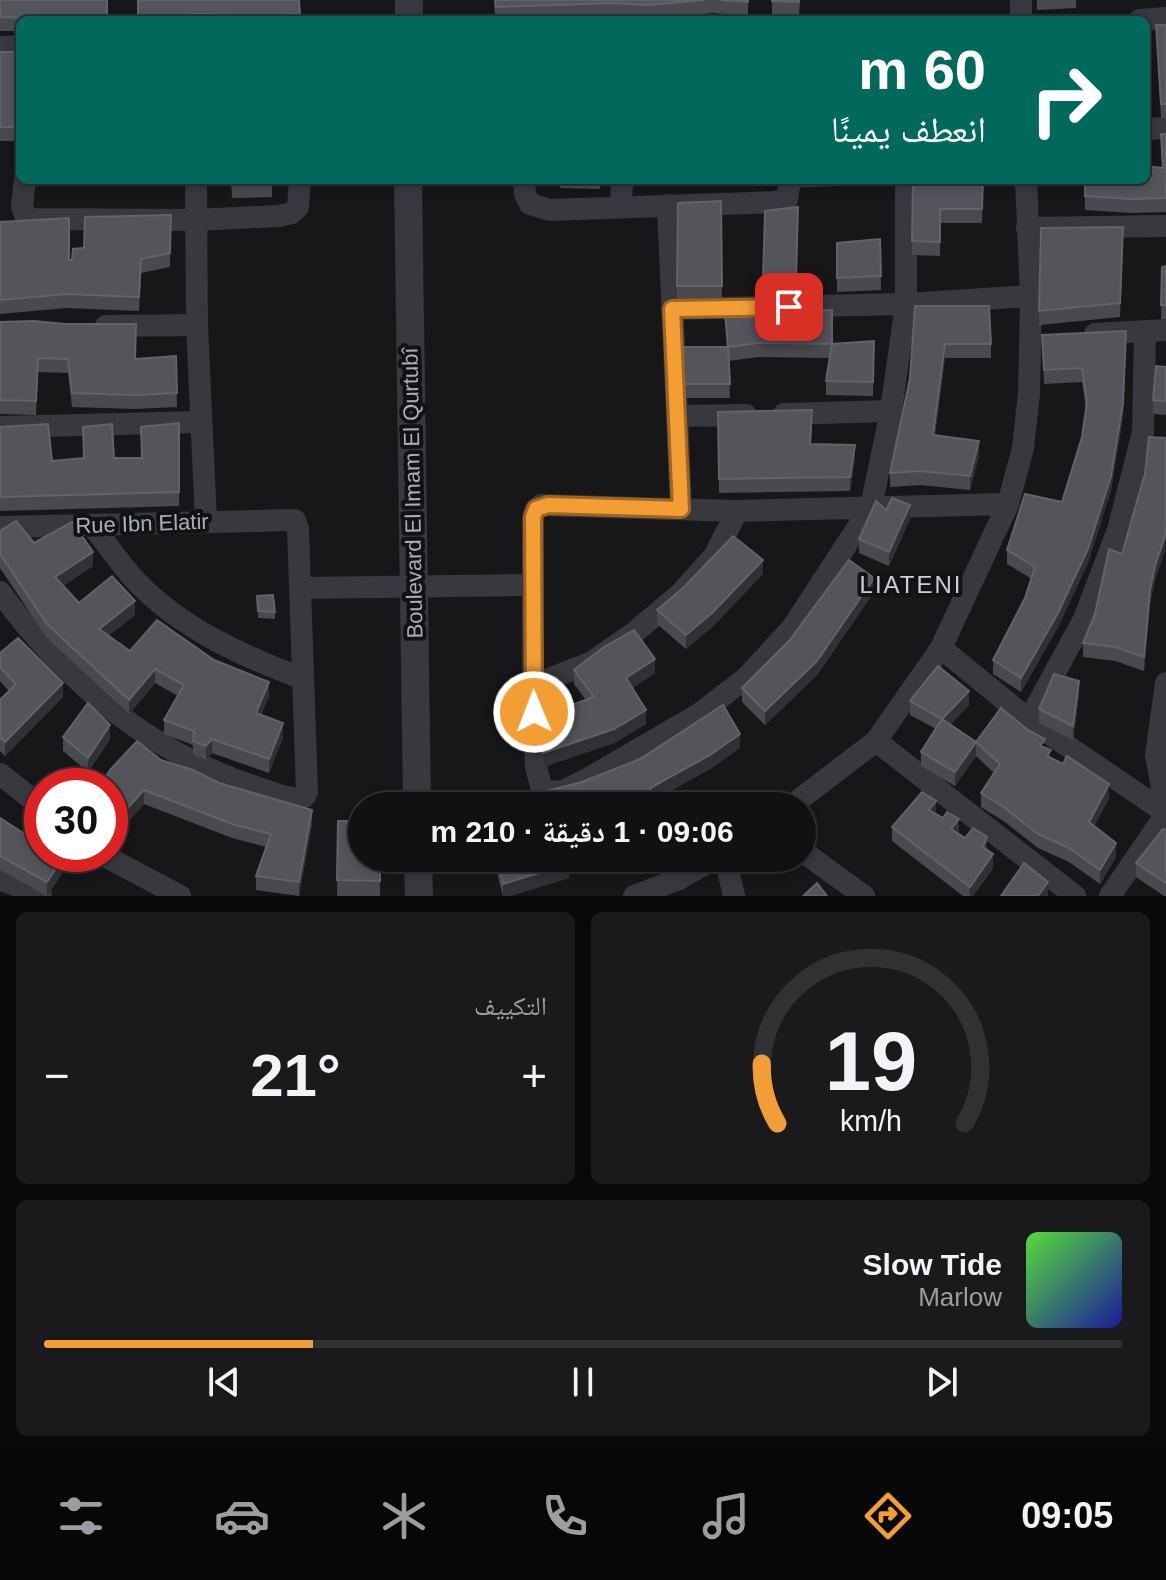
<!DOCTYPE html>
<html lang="ar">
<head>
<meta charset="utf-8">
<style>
	body { margin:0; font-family:Arial,"Noto Naskh Arabic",sans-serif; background:#1a1a1c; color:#f1f3f6; direction:rtl; height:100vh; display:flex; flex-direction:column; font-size:30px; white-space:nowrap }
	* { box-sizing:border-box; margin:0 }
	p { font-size:26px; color:#9c9da0 }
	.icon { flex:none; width:44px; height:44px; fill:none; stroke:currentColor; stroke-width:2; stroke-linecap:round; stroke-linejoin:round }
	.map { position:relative; height:896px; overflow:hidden; direction:ltr }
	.side { display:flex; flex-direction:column; gap:16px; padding:16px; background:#09090a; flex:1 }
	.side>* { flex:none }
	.top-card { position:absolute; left:16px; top:16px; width:1134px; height:168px; border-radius:12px; box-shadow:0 4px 12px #0003,0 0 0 2px #303133; direction:rtl; background:#00695c; color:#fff; overflow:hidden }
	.speed { position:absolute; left:24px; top:768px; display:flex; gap:16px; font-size:40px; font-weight:700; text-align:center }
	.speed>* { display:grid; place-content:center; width:104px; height:104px; border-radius:50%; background:#111113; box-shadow:0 4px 12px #0003,0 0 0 2px #303133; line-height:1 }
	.speed .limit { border:12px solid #d22; background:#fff; color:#111 }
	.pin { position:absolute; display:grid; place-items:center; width:68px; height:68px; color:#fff; margin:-34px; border-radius:16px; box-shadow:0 4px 12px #0006 }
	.me { position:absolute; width:88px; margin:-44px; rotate:359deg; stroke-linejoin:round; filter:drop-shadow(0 0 6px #0008) }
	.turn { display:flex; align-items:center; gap:28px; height:168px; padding:0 32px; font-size:36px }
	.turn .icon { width:104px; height:104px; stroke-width:2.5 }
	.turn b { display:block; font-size:56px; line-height:68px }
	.big { font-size:60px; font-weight:800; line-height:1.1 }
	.side .tile { flex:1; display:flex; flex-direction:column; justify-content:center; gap:12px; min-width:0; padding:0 28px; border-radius:12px; background:#1a1a1c }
	.side .dial { align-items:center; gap:0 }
	.dial svg { height:208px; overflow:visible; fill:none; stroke:#303133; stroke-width:7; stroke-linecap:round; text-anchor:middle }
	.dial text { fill:#f1f3f6; stroke:none }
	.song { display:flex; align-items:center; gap:24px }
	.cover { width:96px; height:96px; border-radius:12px; background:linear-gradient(135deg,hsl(110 70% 55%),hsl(240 70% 35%)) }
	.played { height:8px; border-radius:4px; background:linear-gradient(90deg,#f39d35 25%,#303133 25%) }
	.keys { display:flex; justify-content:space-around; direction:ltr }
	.heat { display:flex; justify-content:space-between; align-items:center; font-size:44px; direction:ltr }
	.side .tiles { flex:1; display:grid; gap:16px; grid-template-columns:1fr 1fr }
	.tile:last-child { grid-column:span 2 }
	.trip { position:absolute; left:348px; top:792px; width:468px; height:80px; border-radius:40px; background:#111113; box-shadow:0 4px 12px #0003,0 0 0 2px #303133; font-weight:800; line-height:80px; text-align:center; direction:rtl }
	.tabs { display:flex; height:128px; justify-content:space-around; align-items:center; background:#070708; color:#9c9da0 }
	.tabs .icon { width:56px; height:56px }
	.tabs .selected { color:#f39d35 }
	.tabs b { font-size:36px; color:#f1f3f6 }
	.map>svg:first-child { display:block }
</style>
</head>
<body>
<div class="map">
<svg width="1166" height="896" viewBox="0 0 1166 896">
	<rect width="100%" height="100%" fill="#171719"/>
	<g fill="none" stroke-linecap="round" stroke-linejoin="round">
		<g stroke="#37393e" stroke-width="22">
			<path d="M1021,0v20"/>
			<path d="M1140,20l26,-2"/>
			<path d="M0,47l20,-1"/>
			<path d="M1146,129l20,-1"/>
			<path d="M25,180l-3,26 3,9 6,4 164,1 84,-4 13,-3 6,-6 2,-27"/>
			<path d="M196,180l1,145 9,196"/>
			<path d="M524,180l1,14 5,10 20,6 225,-8 12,-3 3,-19"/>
			<path d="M906,180v124l-15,107 -20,96 -79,121 -46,50 -47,36 -110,64 -26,13 -14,1 -7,-3 -6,-22 -3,-82v-168l3,-8 5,-4 196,6 271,-7"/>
			<path d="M668,205l13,304"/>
			<path d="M621,206l1,-26"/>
			<path d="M1027,228l139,-2"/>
			<path d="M672,309l234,-5 125,-8"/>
			<path d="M106,326l91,-1"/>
			<path d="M1095,334l71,-4"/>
			<path d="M784,414l107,-3"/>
			<path d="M677,416l69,-1"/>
			<path d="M0,427l200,-5"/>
			<path d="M92,525c14,18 27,37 42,54 47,50 107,76 169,100"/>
			<path d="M0,527l295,-7 3,9 9,263 -3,5c-14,5 -34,-6 -48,-10 -108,-35 -190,-105 -256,-195"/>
			<path d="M301,588l232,-3"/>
			<path d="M941,648l88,72 137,93"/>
			<path d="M1166,683l-10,72 10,56"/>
			<path d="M533,685l57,-22 45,-31 45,-38 35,-39 22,-44"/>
			<path d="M1029,720l55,-101 34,-89 25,-98 2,-101"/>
			<path d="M876,741l199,155"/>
			<path d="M0,774l42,33"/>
			<path d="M791,806l85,-65 65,-93 67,-144 15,-56 6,-55 2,-97 -5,-116"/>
			<path d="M802,851l62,45"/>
			<path d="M101,854l79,42"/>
			<path d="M725,858l9,38"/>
			<path d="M0,879l41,17"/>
			<path d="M634,896l45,-17 37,-21"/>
			<path d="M1110,896l56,-82"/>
		</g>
		<g stroke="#37393e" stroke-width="28">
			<path d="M409,20v-20"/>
			<path d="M408,180l9,626"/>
			<path d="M418,858l1,38"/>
		</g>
	</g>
	<g fill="#484a4e">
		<path d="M0,0l107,20h-87v11h-20z"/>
		<path d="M138,0h161l1,20h-162z"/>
		<path d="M494,0h254v16l-35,-3 -65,6 -36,-2 -82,3h-35z"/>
		<path d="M772,0h28l-1,16 -27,-1z"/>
		<path d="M1037,0h39v8l-39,2z"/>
		<path d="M1156,25h10v93h-5z"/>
		<rect x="0" y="52" width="20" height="89"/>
		<path d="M1161,134h5v78l-35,1 -46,-3v-30l77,-12z"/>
		<path d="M231,180h41v17l-40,1z"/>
		<path d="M560,180h40v9l-40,-1z"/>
		<path d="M801,180h76v5l-76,2z"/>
		<path d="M913,180h70l-1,43h-42v33l-28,-1z"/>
		<path d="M721,201l1,99h-45l1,-97z"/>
		<path d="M798,207l-2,87h-33l2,-83z"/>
		<path d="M171,215l-1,52 -29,6 -2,38 -73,-3 -66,6v-92l69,38h3l12,-12z"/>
		<path d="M1041,228l82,13 -3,76 -81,8z"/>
		<path d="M880,239l1,51 -44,2v-49z"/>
		<path d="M1166,266v53h-5l1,-52z"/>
		<path d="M915,306l76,38v14h-46l-10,77 44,20 -9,35 -50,-5 -30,2v-14l20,-95z"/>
		<path d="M725,312l107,32 42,-3 -1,55 -47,-1v-14l4,-23 -72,-1 -29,4 1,37h-48v-14l45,-37z"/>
		<path d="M0,322l135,37 41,-3 1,51 -42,2 -63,-2 -4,-34 -30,-1 -2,43 -36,-1z"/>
		<path d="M1042,335l84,10 -3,72 -12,73 -23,73 -30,64 -37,65 -28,-18v-14l32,-62 7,-19 -25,-15v-14l55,-48 20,-65 4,-28 -4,-27 -38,2z"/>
		<path d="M1166,367v48l-13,-1v-14z"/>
		<path d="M718,412l94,12 -1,20 44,15 -5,32 -131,2z"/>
		<path d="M179,423v83l-179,5v-84l52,34 32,-2 -1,-32 31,31h27z"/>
		<path d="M1166,438l-1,112 -10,30 -5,24 -6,67 -29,-10 -32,-4v-14l39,-89z"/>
		<path d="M910,519l-21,47 -30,-13v-14z"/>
		<path d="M0,531l93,35 -30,20 16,17 56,12 -27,21 22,15 84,9 55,36 -8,19 22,22 -14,36 -57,-20 -6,7 -13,-5v-10l-29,-11v-14l14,-24 -23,-13 -26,31 -82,-76 -47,-70z"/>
		<path d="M763,574l-51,53 -26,22 -29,-25v-14l27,-23z"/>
		<path d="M874,592l-57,83 -52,50 -23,-23v-14z"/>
		<path d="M257,596l18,16v7l-17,-1z"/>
		<path d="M0,653l63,44 -58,59 -5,-5v-51l9,-9 -9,-10z"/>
		<path d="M574,670l81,3 -23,15 14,36 -32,19 -71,24 -4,-50 47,-17 -12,-16z"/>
		<path d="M1079,695l-6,45 -34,-17v-14z"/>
		<path d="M910,701l59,4 -19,20 26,17 69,6 6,10 58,40 -15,28 22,31 -16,27 -31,-22 -31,-14 -33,-26 -24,-15v-14l13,-20 -18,-17 -21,30 -34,-20v-14l15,-23 -26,-14z"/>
		<path d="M63,737l47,2 -22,33 -25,-21z"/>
		<path d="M740,748l-30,21 -54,30 3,7h-112v-15z"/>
		<path d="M161,760l58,23 93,41 -13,72 -43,-6v-14l10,-29 -34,-9 -88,-34 -33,36 -1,-1v-53z"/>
		<path d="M936,814l23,19v1l28,16 6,18 -20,28h-10l-71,-55v-14z"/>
		<path d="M0,818l63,54 -16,24 -47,-26z"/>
		<path d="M338,821l42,37v38h-43z"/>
		<path d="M1166,830v66h-2l-28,-19v-14z"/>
		<path d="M493,858h74l2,20 -59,18h-7z"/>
		<path d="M600,858h24l-19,9z"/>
	</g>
	<g fill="#303134">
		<path d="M945,344v14l-12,91v-14z"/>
		<path d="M1126,345l-3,72 -12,73 -23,73 -30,64 -37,65v-14z"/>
		<path d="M979,441v14l-9,35v-14z"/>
		<path d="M855,445v14l-5,32v-14z"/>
		<path d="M910,505v14l-21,47v-14z"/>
		<path d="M1166,524l-1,26 -10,30 -5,24 -6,67v-14l6,-67 5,-24z"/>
		<path d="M93,552v14l-38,25v-14z"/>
		<path d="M763,560v14l-51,53 -26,22v-14z"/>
		<path d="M874,578v14l-57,83 -52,50v-14z"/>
		<path d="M135,601v14l-36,28v-14z"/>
		<path d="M655,659v14l-29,19v-14z"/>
		<path d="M155,669v14l-26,31v-14z"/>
		<path d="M1079,681v14l-6,45v-14z"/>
		<path d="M269,682v14l-13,31v-14z"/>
		<path d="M63,683v14l-58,59v-14z"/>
		<path d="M969,691v14l-27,28v-14z"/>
		<path d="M646,710v14l-32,19 -71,24v-14z"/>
		<path d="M283,723v14l-14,36v-14z"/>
		<path d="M110,725v14l-22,33v-14z"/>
		<path d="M740,734v14l-30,21 -60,33v-14z"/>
		<path d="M212,739v14l-6,7v-14z"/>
		<path d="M976,742v14l-21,30v-14z"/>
		<path d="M1109,784v14l-20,38v-14z"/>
		<path d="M144,790v14l-33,36v-14z"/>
		<path d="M936,801v14l-7,-5z"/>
		<path d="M312,810v14l-13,72v-14z"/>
		<path d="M959,819v14l-8,10v-14z"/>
		<path d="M987,837v14l-4,-4z"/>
		<path d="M1116,843v14l-16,27v-14z"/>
		<path d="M993,854v14l-20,28h-3v-9z"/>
		<path d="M63,858v14l-16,24v-14z"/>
		<path d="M605,858h19l-19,9z"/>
		<path d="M569,864v14l-59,18h-7v-12z"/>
		<path d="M1048,882v14h-10z"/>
	</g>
	<g fill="#53555a" stroke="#606368" stroke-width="2">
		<path d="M0,0h107v20l-107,-3z"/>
		<path d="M138,0h161l1,14 -37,2 -67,-2 -28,3 -30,-2z"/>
		<path d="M495,0h209l-56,5 -36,-2 -116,4z"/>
		<path d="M721,0h27v2z"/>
		<path d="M772,0h27v2l-27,-1z"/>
		<path d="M1156,25h10v79h-5z"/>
		<rect x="0" y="52" width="20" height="75"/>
		<path d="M1161,134h5v64l-35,1 -46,-3v-16h61v-14l17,2z"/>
		<path d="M232,180h40v3l-40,1z"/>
		<path d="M913,180h70l-1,29h-42v33l-28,-1z"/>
		<path d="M721,201l1,85h-45l1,-83z"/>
		<path d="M798,207l-2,73h-33l2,-69z"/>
		<path d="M171,215l-1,38 -29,6 -2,38 -73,-3 -66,6v-78l69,-4v42h3l1,-11 11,-1 1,-31z"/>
		<path d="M1123,227l-3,76 -81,8 2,-83z"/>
		<path d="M880,239l1,37 -44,2v-35z"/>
		<path d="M1166,266v39h-5l1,-38z"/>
		<path d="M915,306h74l2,38h-46l-12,91 46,6 -9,35 -50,-5 -30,2 20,-95z"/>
		<path d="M832,310v34l-74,-1 -30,4 -3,-35z"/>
		<path d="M34,321l31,3h71l-1,35 41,-3 1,37 -42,2 -63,-2 -4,-34 -30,-1 -2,43 -36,-1v-78z"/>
		<path d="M1126,331l-3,72 -12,73 -23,73 -30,64 -37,65 -28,-18 32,-62 10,-31 -28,-17 18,-56 37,8 20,-65 5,-35 -5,-34 -38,2 -2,-35z"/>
		<path d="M874,341l-1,41 -47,-1 6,-37z"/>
		<path d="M684,347h44l2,37h-48z"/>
		<path d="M1156,366l10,1v34l-13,-1z"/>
		<path d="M812,410l-2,34 45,1 -5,32 -131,2 -1,-67z"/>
		<path d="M179,423v69l-179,5v-70l48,-3 4,37 32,-3 -1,-31 29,-3 2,34h28l-1,-31z"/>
		<path d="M1149,437l17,1v86l-1,12 -10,30 -5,24 -6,67 -29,-10 -32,-4 12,-29 14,-65 13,5 23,-81z"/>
		<path d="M892,498l18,7 -21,47 -30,-13 17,-38 10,9z"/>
		<path d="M16,521l18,22 38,-21 21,30 -38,25 24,26 33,-27 23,25 -36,28 31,22 27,-31 57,40 55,22 -13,31 27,10 -14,36 -57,-20 -6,7 -13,-5 1,-10 -30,-11 20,-35 -29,-16 -26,31 -82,-76 -47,-70v-23z"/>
		<path d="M733,536l30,24 -51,53 -26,22 -29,-25 27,-23z"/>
		<path d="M849,560l25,18 -57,83 -52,50 -23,-23 47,-47z"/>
		<path d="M273,595l2,17 -17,-1 -1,-15z"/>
		<path d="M634,630l21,29 -29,19 20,32 -32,19 -71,24 -4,-36 55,-20 -20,-27 30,-23z"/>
		<path d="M18,638l45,45 -58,59 -5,-5v-37l16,-16 -16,-17v-14z"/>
		<path d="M938,666l31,25 -27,28 -32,-18z"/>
		<path d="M1054,674l25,7 -6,45 -34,-17z"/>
		<path d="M88,703l22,22 -22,33 -25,-21z"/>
		<path d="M723,705l17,29 -30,21 -60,33 9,18h-108l-4,-15 35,-9 58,-23z"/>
		<path d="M1001,708l27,22 17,9 -5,7 11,4 -4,6 16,8 4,-8 42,28 -20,38 27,21 -16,27 -31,-22 -31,-14 -33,-26 -24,-15 19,-29 -24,-22z"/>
		<path d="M942,719l34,23 -21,30 -34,-20z"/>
		<path d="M137,741l24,19 32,10 26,13 93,27 -13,72 -43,-6 15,-42 -39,-10 -88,-34 -33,36 -1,-1v-39h-10l10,-16z"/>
		<path d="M922,792l14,9 -7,9 14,8 4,-6 12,7 -8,10 14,9 8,-10 14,9 -4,10 10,7 -23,33 -78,-60z"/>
		<path d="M0,818l42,27v9h16l5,4 -16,24 -47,-26z"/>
		<path d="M338,821h24v37h18v23l-43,-1z"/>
		<path d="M1163,829l3,1v53l-30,-20z"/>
		<path d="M497,858h70l2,6 -66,20z"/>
		<path d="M1024,863l24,19 -10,14h-37z"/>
		<path d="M817,883l10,13h-24z"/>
	</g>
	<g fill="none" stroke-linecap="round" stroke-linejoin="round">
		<defs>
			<path id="route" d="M534,712l-1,-195 3,-8 12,-4 133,4 -9,-200 117,-2"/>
		</defs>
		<use href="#route" stroke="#9e6622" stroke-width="20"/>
		<use href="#route" stroke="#f39d35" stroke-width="14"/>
	</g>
	<g text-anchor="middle" stroke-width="8" stroke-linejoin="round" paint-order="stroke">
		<g font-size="22" fill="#a9afb9" stroke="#121214">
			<text transform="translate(412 493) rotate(-91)" y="8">Boulevard El Imam El Qurtubî</text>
			<text transform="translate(142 523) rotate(-2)" y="8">Rue Ibn Elatir</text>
		</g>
		<g font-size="24" letter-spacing="2" fill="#caced5" stroke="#121214">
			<text x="911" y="593">LIATENI</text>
		</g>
	</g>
</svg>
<div class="speed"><div class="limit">30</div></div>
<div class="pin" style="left:789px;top:307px;background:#d93025"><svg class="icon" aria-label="arrive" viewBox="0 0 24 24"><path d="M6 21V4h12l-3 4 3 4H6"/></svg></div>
<svg class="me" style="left:534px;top:712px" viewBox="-20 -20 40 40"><circle r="17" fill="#f39d35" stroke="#fff" stroke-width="3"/><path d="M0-11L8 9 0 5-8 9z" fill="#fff"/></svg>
<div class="trip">09:06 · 1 دقيقة · 210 m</div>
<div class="top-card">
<div class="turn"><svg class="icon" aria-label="right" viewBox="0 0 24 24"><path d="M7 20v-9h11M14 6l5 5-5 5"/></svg><div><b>60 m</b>انعطف يمينًا</div></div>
</div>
</div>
<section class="side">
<div class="tiles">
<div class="tile dial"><svg viewBox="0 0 100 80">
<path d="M14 69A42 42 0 1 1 86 69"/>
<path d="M14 69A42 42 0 0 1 8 46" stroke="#f39d35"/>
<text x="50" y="56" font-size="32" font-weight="700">19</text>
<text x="50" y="72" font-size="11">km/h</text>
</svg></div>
<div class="tile"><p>التكييف</p>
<div class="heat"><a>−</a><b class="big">21°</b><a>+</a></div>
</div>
<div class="tile">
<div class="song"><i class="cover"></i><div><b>Slow Tide</b><p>Marlow</p></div></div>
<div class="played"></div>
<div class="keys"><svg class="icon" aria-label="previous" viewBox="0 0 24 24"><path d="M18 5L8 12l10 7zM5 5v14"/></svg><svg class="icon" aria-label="pause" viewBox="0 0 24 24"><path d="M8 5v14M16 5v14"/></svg><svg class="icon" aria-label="next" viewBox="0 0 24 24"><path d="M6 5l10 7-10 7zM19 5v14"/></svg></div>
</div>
</div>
</section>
<nav class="tabs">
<b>09:05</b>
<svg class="icon selected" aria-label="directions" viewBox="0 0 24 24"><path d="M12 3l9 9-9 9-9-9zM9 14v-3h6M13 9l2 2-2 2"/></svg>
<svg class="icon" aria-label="music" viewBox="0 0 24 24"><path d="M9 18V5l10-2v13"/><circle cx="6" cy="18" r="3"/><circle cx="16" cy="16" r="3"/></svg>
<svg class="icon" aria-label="phone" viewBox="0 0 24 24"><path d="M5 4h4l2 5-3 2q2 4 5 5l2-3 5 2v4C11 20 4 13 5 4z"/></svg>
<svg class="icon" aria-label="climate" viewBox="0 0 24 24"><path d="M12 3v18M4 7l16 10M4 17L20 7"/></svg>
<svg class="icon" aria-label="car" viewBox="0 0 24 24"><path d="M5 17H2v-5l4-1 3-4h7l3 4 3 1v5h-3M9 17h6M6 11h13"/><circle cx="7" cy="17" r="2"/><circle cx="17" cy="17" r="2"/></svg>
<svg class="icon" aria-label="filters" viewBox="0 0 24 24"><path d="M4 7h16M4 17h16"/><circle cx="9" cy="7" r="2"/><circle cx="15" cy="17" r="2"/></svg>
</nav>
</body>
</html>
